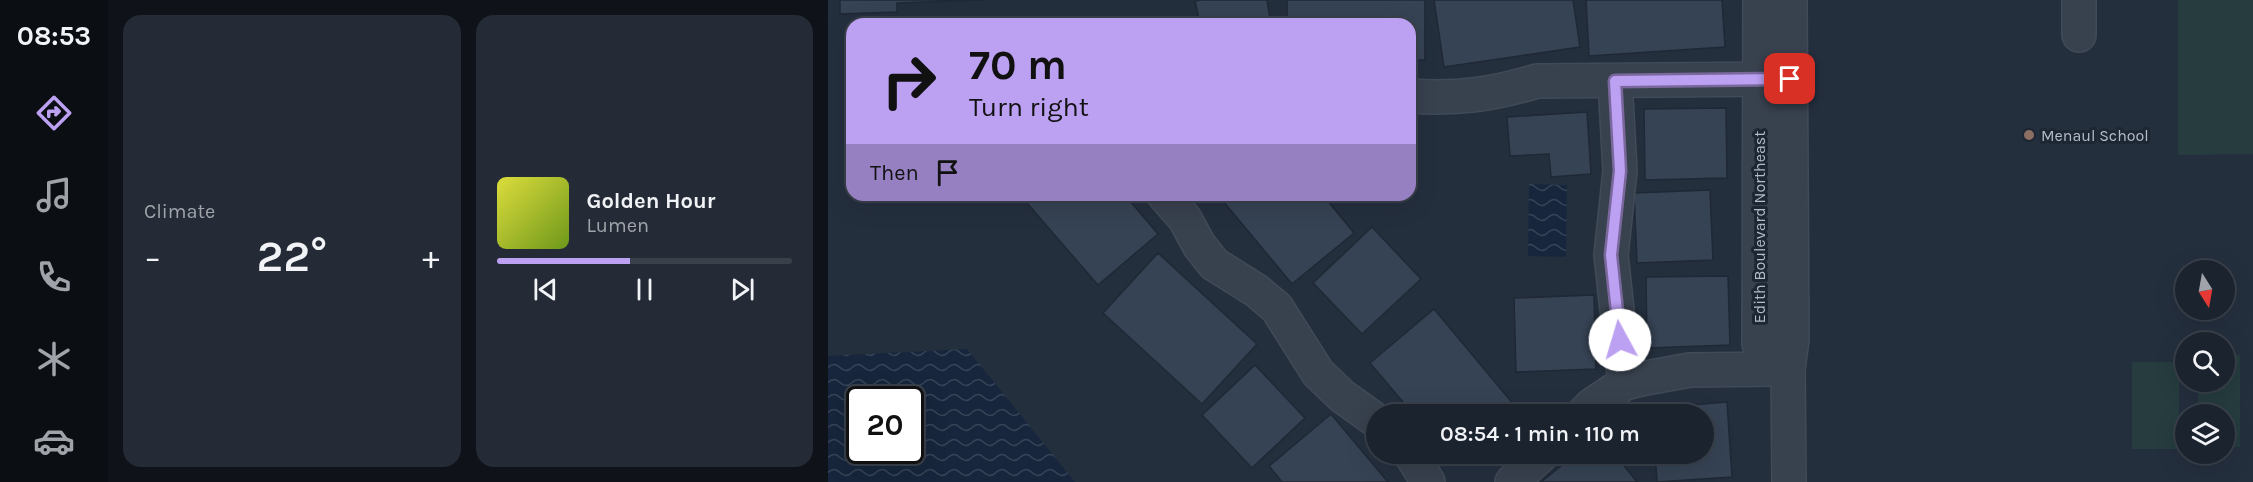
<!DOCTYPE html>
<html lang="en">
<head>
<meta charset="utf-8">
<style>
	body { margin:0; font-family:Karla,sans-serif; background:#242b36; color:#f1f3f6; height:100vh; display:flex; flex-direction:column; font-size:22px; white-space:nowrap }
	* { box-sizing:border-box; margin:0 }
	p { font-size:20px; color:#a0a4aa }
	.icon { flex:none; width:33px; height:33px; fill:none; stroke:currentColor; stroke-width:2; stroke-linecap:round; stroke-linejoin:round }
	.map { position:relative; flex:1; overflow:hidden }
	.drawer { display:flex; flex-direction:column; gap:15px; padding:15px; background:#0f1319; width:720px }
	.drawer>* { flex:none }
	.banner { position:absolute; left:18px; top:18px; width:570px; height:183px; border-radius:18px; box-shadow:0 6px 24px #0002,0 0 0 2px #39404a; background:#bca0f2; color:#111; overflow:hidden }
	.needle { width:39px; rotate:169deg }
	.fabs { position:absolute; left:1347px; top:260px; display:grid; gap:12px }
	.fabs a { display:grid; place-items:center; width:60px; height:60px; border-radius:50%; background:#1b232e; box-shadow:0 6px 24px #0002,0 0 0 2px #39404a; font-size:30px }
	.speed { position:absolute; left:18px; top:386px; display:flex; gap:12px; font-size:30px; font-weight:700; text-align:center }
	.speed>* { display:grid; place-content:center; width:78px; height:78px; border-radius:50%; background:#1b232e; box-shadow:0 6px 24px #0002,0 0 0 2px #39404a; line-height:1 }
	.speed .limit { border:3px solid #111; border-radius:9px; background:#fff; color:#111 }
	.pin { position:absolute; display:grid; place-items:center; width:51px; height:51px; color:#fff; margin:-26px; border-radius:12px; box-shadow:0 3px 9px #0006 }
	.me { position:absolute; width:66px; margin:-33px; rotate:354deg; stroke-linejoin:round; filter:drop-shadow(0 0 4px #0008) }
	.turn { display:flex; align-items:center; gap:21px; height:126px; padding:0 24px; font-size:27px }
	.turn .icon { width:78px; height:78px; stroke-width:2.5 }
	.turn b { display:block; font-size:42px; line-height:51px }
	.then { display:flex; align-items:center; height:57px; padding:0 24px; background:#0003; gap:12px; font-size:22px }
	.big { font-size:45px; font-weight:600; line-height:1.1 }
	.drawer .widget { flex:1; display:flex; flex-direction:column; justify-content:center; gap:9px; min-width:0; padding:0 21px; border-radius:18px; background:#242b36 }
	.song { display:flex; align-items:center; gap:18px }
	.cover { width:72px; height:72px; border-radius:9px; background:linear-gradient(135deg,hsl(60 70% 55%),hsl(80 70% 35%)) }
	.played { height:6px; border-radius:3px; background:linear-gradient(90deg,#bca0f2 45%,#39404a 45%) }
	.keys { display:flex; justify-content:space-around; direction:ltr }
	.heat { display:flex; justify-content:space-between; align-items:center; font-size:33px; direction:ltr }
	.drawer .tiles { flex:1; display:grid; gap:15px; grid-template-columns:repeat(2,1fr) }
	.trip { position:absolute; left:538px; top:404px; width:348px; height:60px; border-radius:30px; background:#1b232e; box-shadow:0 6px 24px #0002,0 0 0 2px #39404a; font-weight:600; line-height:60px; text-align:center }
	main { display:flex; flex:1; min-height:0 }
	.menu { display:flex; flex-direction:column; width:108px; justify-content:space-around; align-items:center; background:#0b0e12; color:#a0a4aa }
	.menu .icon { width:42px; height:42px }
	.menu .active { color:#bca0f2 }
	.menu b { font-size:27px; color:#f1f3f6 }
	.map>svg:first-child { display:block }
</style>
</head>
<body>
<main>
<nav class="menu">
<b>08:53</b>
<svg class="icon active" aria-label="directions" viewBox="0 0 24 24"><path d="M12 3l9 9-9 9-9-9zM9 14v-3h6M13 9l2 2-2 2"/></svg>
<svg class="icon" aria-label="music" viewBox="0 0 24 24"><path d="M9 18V5l10-2v13"/><circle cx="6" cy="18" r="3"/><circle cx="16" cy="16" r="3"/></svg>
<svg class="icon" aria-label="phone" viewBox="0 0 24 24"><path d="M5 4h4l2 5-3 2q2 4 5 5l2-3 5 2v4C11 20 4 13 5 4z"/></svg>
<svg class="icon" aria-label="climate" viewBox="0 0 24 24"><path d="M12 3v18M4 7l16 10M4 17L20 7"/></svg>
<svg class="icon" aria-label="car" viewBox="0 0 24 24"><path d="M5 17H2v-5l4-1 3-4h7l3 4 3 1v5h-3M9 17h6M6 11h13"/><circle cx="7" cy="17" r="2"/><circle cx="17" cy="17" r="2"/></svg>
</nav>
<section class="drawer">
<div class="tiles">
<div class="widget"><p>Climate</p>
<div class="heat"><a>−</a><b class="big">22°</b><a>+</a></div>
</div>
<div class="widget">
<div class="song"><i class="cover"></i><div><b>Golden Hour</b><p>Lumen</p></div></div>
<div class="played"></div>
<div class="keys"><svg class="icon" aria-label="previous" viewBox="0 0 24 24"><path d="M18 5L8 12l10 7zM5 5v14"/></svg><svg class="icon" aria-label="pause" viewBox="0 0 24 24"><path d="M8 5v14M16 5v14"/></svg><svg class="icon" aria-label="next" viewBox="0 0 24 24"><path d="M6 5l10 7-10 7zM19 5v14"/></svg></div>
</div>
</div>
</section>
<div class="map">
<svg width="1425" height="482" viewBox="0 0 1425 482">
	<defs>
		<pattern id="water-waves" width="16" height="10" patternUnits="userSpaceOnUse" patternTransform="scale(1.5)"><rect width="16" height="10" fill="#17263c"/><path d="M0 5q4-4 8 0t8 0" fill="none" stroke="#364457"/></pattern>
	</defs>
	<rect width="100%" height="100%" fill="#242f3e"/>
	<g fill="#263c3f">
		<path d="M1350,0h75v154l-75,1z"/>
		<path d="M1397,354l15,1v92h-15l-1,-33h-26v-33h26z"/>
		<rect x="1304" y="362" width="47" height="87"/>
	</g>
	<g fill="url(#water-waves)" fill-rule="evenodd">
		<path d="M701,184l38,1 -1,72 -38,-1z"/>
		<path d="M139,349l108,133h-247v-126zM32,399h50v51h-50z"/>
	</g>
	<g fill="#364354" stroke="#1f2835" stroke-width="1.5">
		<path d="M12,0h145l-88,3v9l-57,2z"/>
		<path d="M373,0h66l4,24h-71l-5,-23z"/>
		<path d="M459,0h138v60h-15v-36h-123z"/>
		<path d="M606,0h139l7,47 -136,20z"/>
		<path d="M758,0h136l3,47 -136,9z"/>
		<path d="M898,108l1,70 -82,2 -1,-71z"/>
		<path d="M759,112l4,62 -40,3 -2,-23 -39,2 -3,-39z"/>
		<path d="M882,190l3,70 -76,3 -3,-70z"/>
		<path d="M192,195h105l33,39 -60,51z"/>
		<path d="M390,195h105l31,38 -62,51z"/>
		<path d="M544,227l49,52 -59,55 -49,-51z"/>
		<path d="M330,253l99,91 -55,60 -99,-91z"/>
		<path d="M900,276l2,69 -83,3 -1,-71z"/>
		<path d="M766,295l2,74 -80,3 -2,-74z"/>
		<path d="M606,309l86,103 -2,2h-105l-43,-51z"/>
		<path d="M427,365l50,53 -53,50 -50,-53z"/>
		<path d="M899,402l5,75 -75,5 -2,-29h49v-39h-52v-6z"/>
		<path d="M503,414l57,68h-106l-13,-16z"/>
		<path d="M617,453h26l-15,12z"/>
		<path d="M749,453h37l23,29h-96z"/>
	</g>
	<g fill="none" stroke-linecap="round" stroke-linejoin="round">
		<defs>
			<g id="minor">
				<path d="M932,0l-1,344 29,25"/>
				<path d="M1251,35v-35"/>
				<path d="M787,81l5,90 -9,84 14,128"/>
				<path d="M582,96c47,3 81,-1 127,-15l244,-2"/>
				<path d="M336,195l21,24 14,26 15,19 43,27 20,17 41,65 24,23 35,25"/>
				<path d="M755,414l9,-9 33,-22 21,-5 44,-8 98,-1"/>
				<path d="M582,453l18,29"/>
				<path d="M684,482l31,-29"/>
				<path d="M961,482l-1,-113 4,-30 -2,-339"/>
			</g>
		</defs>
		<use href="#minor" stroke="#414a57" stroke-width="36"/>
		<use href="#minor" stroke="#38414e" stroke-width="33"/>
	</g>
	<g fill="none" stroke-linecap="round" stroke-linejoin="round">
		<defs>
			<path id="route" d="M792,340l-9,-85 9,-84 -5,-90 175,-2"/>
		</defs>
		<use href="#route" stroke="#7a689d" stroke-width="15"/>
		<use href="#route" stroke="#bca0f2" stroke-width="10"/>
	</g>
	<circle fill="#8d6e63" stroke="#1d2633" stroke-width="2" cx="1201" cy="135" r="6"/>
	<g text-anchor="middle" stroke-width="6" stroke-linejoin="round" paint-order="stroke">
		<g font-size="16" fill="#b4bcc9" stroke="#1d2633" text-anchor="start">
			<text x="1213" y="141">Menaul School</text>
		</g>
		<g font-size="16" fill="#b4bcc9" stroke="#1d2633">
			<text transform="translate(931 227) rotate(-90)" y="6">Edith Boulevard Northeast</text>
		</g>
	</g>
</svg>
<div class="fabs">
<a><svg class="needle" viewBox="-14 -14 28 28"><path d="M0-13l5 13h-10z" fill="#e53935"/><path d="M0 13l5-13h-10z" fill="#a0a4aa"/></svg></a>
<a><svg class="icon" aria-label="search" viewBox="0 0 24 24"><circle cx="10" cy="10" r="6"/><path d="M15 15l6 6"/></svg></a>
<a><svg class="icon" aria-label="layers" viewBox="0 0 24 24"><path d="M12 4l9 5-9 5-9-5zM3 14l9 5 9-5"/></svg></a>
</div>
<div class="speed"><div class="limit">20</div></div>
<div class="pin" style="left:962px;top:79px;background:#d93025"><svg class="icon" aria-label="arrive" viewBox="0 0 24 24"><path d="M6 21V4h12l-3 4 3 4H6"/></svg></div>
<svg class="me" style="left:792px;top:340px" viewBox="-20 -20 40 40"><circle r="19" fill="#fff"/><path d="M0-13L10 11 0 6-10 11z" fill="#bca0f2"/></svg>
<div class="trip">08:54 · 1 min · 110 m</div>
<div class="banner">
<div class="turn"><svg class="icon" aria-label="right" viewBox="0 0 24 24"><path d="M7 20v-9h11M14 6l5 5-5 5"/></svg><div><b>70 m</b>Turn right</div></div>
<div class="then">Then<svg class="icon" aria-label="arrive" viewBox="0 0 24 24"><path d="M6 21V4h12l-3 4 3 4H6"/></svg></div>
</div>
</div>
</main>
</body>
</html>
